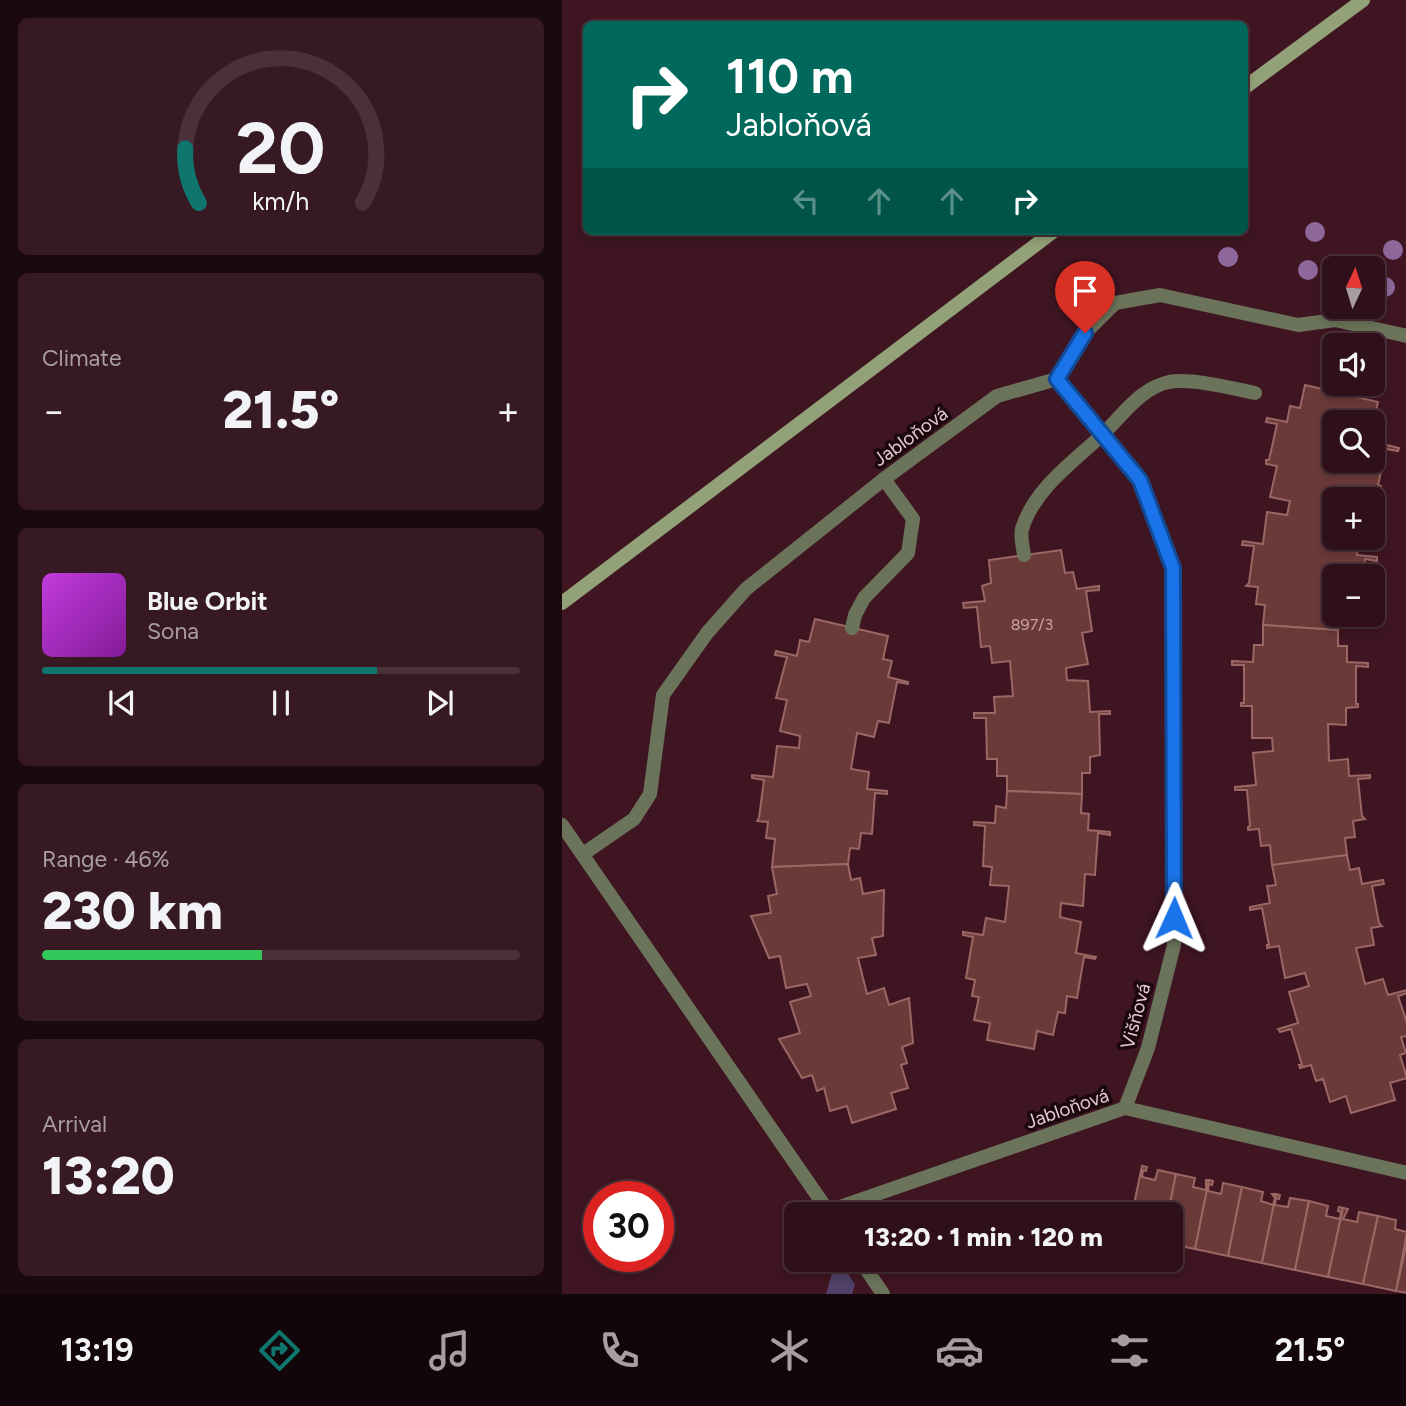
<!DOCTYPE html>
<html lang="en">
<head>
<meta charset="utf-8">
<style>
	body { margin:0; font-family:Figtree,sans-serif; background:#371923; color:#f1f3f6; height:100vh; display:flex; flex-direction:column; font-size:26px; white-space:nowrap }
	* { box-sizing:border-box; margin:0 }
	p { font-size:23px; color:#a79da2 }
	.icon { flex:none; width:38px; height:38px; fill:none; stroke:currentColor; stroke-width:2; stroke-linecap:round; stroke-linejoin:round }
	.map { position:relative; flex:1; overflow:hidden }
	.side { display:flex; flex-direction:column; gap:18px; padding:18px; background:#1a090e; width:562px }
	.side>* { flex:none }
	.guide { position:absolute; left:21px; top:21px; width:665px; height:214px; border-radius:10px; box-shadow:0 4px 10px #0003,0 0 0 2px #4a3039; background:#00695c; color:#fff; overflow:hidden }
	.needle { width:46px; rotate:4deg }
	.fabs { position:absolute; left:760px; top:256px; display:grid; gap:14px }
	.fabs a { display:grid; place-items:center; width:63px; height:63px; border-radius:10px; background:#2f101a; box-shadow:0 4px 10px #0003,0 0 0 2px #4a3039; font-size:35px }
	.speed { position:absolute; left:21px; top:1181px; display:flex; gap:14px; font-size:35px; font-weight:700; text-align:center }
	.speed>* { display:grid; place-content:center; width:91px; height:91px; border-radius:50%; background:#2f101a; box-shadow:0 4px 10px #0003,0 0 0 2px #4a3039; line-height:1 }
	.speed .limit { border:10px solid #d22; background:#fff; color:#111 }
	.pin { position:absolute; display:grid; place-items:center; width:60px; height:60px; color:#fff; margin:-72px -30px; border-radius:50% 50% 50% 0; rotate:-45deg; box-shadow:0 0 7px #0007 }
	.pin .icon { rotate:45deg }
	.me { position:absolute; width:77px; margin:-38px; rotate:1deg; stroke-linejoin:round; filter:drop-shadow(0 0 5px #0008) }
	.turn { display:flex; align-items:center; gap:24px; height:147px; padding:0 28px; font-size:32px }
	.turn .icon { width:91px; height:91px; stroke-width:2.5 }
	.turn b { display:block; font-size:49px; line-height:60px }
	.lanes { display:flex; align-items:center; height:66px; padding:0 28px; background:#0003; justify-content:center; gap:35px; direction:ltr }
	.lanes .off { opacity:.35 }
	.big { font-size:52px; font-weight:800; line-height:1.1 }
	.side .widget { flex:1; display:flex; flex-direction:column; justify-content:center; gap:10px; min-width:0; padding:0 24px; border-radius:10px; background:#371923 }
	.side .dial { align-items:center; gap:0 }
	.dial svg { height:182px; overflow:visible; fill:none; stroke:#4a3039; stroke-width:7; stroke-linecap:round; text-anchor:middle }
	.dial text { fill:#f1f3f6; stroke:none }
	.song { display:flex; align-items:center; gap:21px }
	.cover { width:84px; height:84px; border-radius:10px; background:linear-gradient(135deg,hsl(290 70% 55%),hsl(290 70% 35%)) }
	.played { height:7px; border-radius:4px; background:linear-gradient(90deg,#0f766e 70%,#4a3039 70%) }
	.keys { display:flex; justify-content:space-around; direction:ltr }
	.heat { display:flex; justify-content:space-between; align-items:center; font-size:38px; direction:ltr }
	.charge { height:10px; border-radius:5px; background:linear-gradient(90deg,#34c759 46%,#4a3039 0) }
	.trip { position:absolute; left:222px; top:1202px; width:399px; height:70px; border-radius:10px; background:#2f101a; box-shadow:0 4px 10px #0003,0 0 0 2px #4a3039; font-weight:800; line-height:70px; text-align:center }
	.tabs { display:flex; height:112px; justify-content:space-around; align-items:center; background:#13060a; color:#a79da2 }
	.tabs .icon { width:49px; height:49px }
	.tabs .active { color:#0f766e }
	.tabs b { font-size:32px; color:#f1f3f6 }
	main { display:flex; flex:1; min-height:0 }
	.map>svg:first-child { display:block }
</style>
</head>
<body>
<main>
<section class="side">
<div class="widget dial"><svg viewBox="0 0 100 80">
<path d="M14 69A42 42 0 1 1 86 69"/>
<path d="M14 69A42 42 0 0 1 8 45" stroke="#0f766e"/>
<text x="50" y="56" font-size="32" font-weight="700">20</text>
<text x="50" y="72" font-size="11">km/h</text>
</svg></div>
<div class="widget"><p>Climate</p>
<div class="heat"><a>−</a><b class="big">21.5°</b><a>+</a></div>
</div>
<div class="widget">
<div class="song"><i class="cover"></i><div><b>Blue Orbit</b><p>Sona</p></div></div>
<div class="played"></div>
<div class="keys"><svg class="icon" aria-label="previous" viewBox="0 0 24 24"><path d="M18 5L8 12l10 7zM5 5v14"/></svg><svg class="icon" aria-label="pause" viewBox="0 0 24 24"><path d="M8 5v14M16 5v14"/></svg><svg class="icon" aria-label="next" viewBox="0 0 24 24"><path d="M6 5l10 7-10 7zM19 5v14"/></svg></div>
</div>
<div class="widget"><p>Range · 46%</p><b class="big">230 km</b><div class="charge"></div></div>
<div class="widget"><p>Arrival</p><b class="big">13:20</b></div>
</section>
<div class="map">
<svg width="845" height="1294" viewBox="0 0 845 1294">
	<rect width="100%" height="100%" fill="#3f1522"/>
	<path fill="#514067" d="M274,1260h4l15,25 -3,9h-26z"/>
	<g fill="#6a3a38" stroke="#9b6764" stroke-width="2" fill-rule="evenodd">
		<path d="M743,385l73,17 -5,23 9,2 -4,16 21,5 -1,3 -12,-2 -8,36 3,1 -1,3 -12,-2 -3,12h-31v38l25,1 -2,17 20,2v4l-12,-2 -2,17h-29v38h6l-2,16 -75,-5 2,-20 -9,-1 2,-17 -12,-1 3,-3 5,-37 -12,-1 1,-4 20,3 4,-32 20,3 3,-14 -20,-4 7,-31 -11,-2v-4h3l8,-36 -11,-2 1,-4 20,4 3,-16 10,2zM772,422h38v38h-38z"/>
		<path d="M499,550l4,23 8,-1 4,17 22,-3v4l-13,1 6,40 -10,2 6,31 -22,4 1,12 21,1 2,31 20,-1v3h-11l1,41 -10,2v16h-8v21l-75,-3v-15h-10v-17h-10l-1,-41h-12v-5h21l-1,-16 19,-1 -3,-35 -18,2 -2,-17 -9,1 -4,-40 -13,1 -1,-5 22,-2 -3,-15 9,-3 -2,-23z"/>
		<path d="M253,619l73,17 -5,23 9,2 -4,16 20,5v2l-11,-2 -8,41 -11,-2 -4,16 -17,-4 -6,36 18,3 -2,17 20,2v3l-12,-1 -3,41 -11,-1 -2,16 -9,-1 -2,16 -76,3 3,-28 -9,-1 2,-16 -11,-1 2,-3 5,-38 -12,-2v-3l21,2 4,-31 22,2 1,-12 -20,-5 7,-31 -11,-2 11,-41 -12,-2 1,-4 21,5 3,-16 9,2z"/>
		<path d="M701,625l75,5v16h9v16l21,1v4l-12,-1v38h2v3l-12,1v17l-18,-1 1,37 19,-2 1,17 21,-1v3l-12,1 4,37 3,3 -12,2 2,16 -10,1 2,17 -75,10 -2,-20 -9,1 -2,-17 -11,1v-3l2,-1 -3,-36h-12v-3l21,-2 -3,-32 20,-2 -1,-13h-20v-32h-11v-3h3v-38h-12v-4l21,1 1,-17h9z"/>
		<path d="M445,791l75,3 -1,19 8,1 -1,16 22,2v3l-12,-2 -3,42 -10,-1 -2,32 -22,-3 -1,14 21,5 -5,31 20,4 -1,2 -11,-2 -7,41 -10,-2 -2,17 -7,-1 -5,23 -16,-4 -3,18 -47,-9 3,-17 -16,-3 5,-23 -7,-1 3,-16 -9,-2 7,-41 -10,-2v-3l20,3 3,-17 19,4 4,-36 -19,-1 2,-18 -9,-1 2,-40 -11,-1v-3l21,1 1,-17 10,2z"/>
		<path d="M785,855l3,15 9,-2 3,16 21,-4 1,4 -12,2 7,37 3,3 -11,2 3,17 -18,3 9,36 18,-5 5,16 19,-5v3l-9,3 9,27v13l-6,1 5,16 -6,2 7,23 -17,5 5,17 -44,13 -5,-17 -16,6 -7,-23 -7,2 -5,-16 -11,3 -1,-3h3l-11,-36 -11,3 -2,-3 20,-6 -9,-31 20,-6 -4,-13 -20,5 -6,-32 -12,2v-3h2l-7,-37 -12,2v-3l20,-4 -3,-17 9,-1 -4,-20z"/>
		<path d="M286,864l3,16 9,-2 3,16 21,-4 -1,46 -11,2 4,17 -18,3 9,36 17,-6 5,17 20,-7 4,45 -11,4 5,16 -6,2 7,23 -17,5 5,16 -44,14 -5,-17 -17,5 -6,-23 -7,3 -5,-16 -10,3 -23,-39 21,-6 -10,-31 21,-6 -4,-12 -21,4 -6,-32 -11,2 -18,-42 20,-3 -3,-17 9,-2 -5,-27z"/>
		<path d="M580,1166l5,1 -1,4 -3,-1 -1,7 13,3 3,-10 18,4 -8,40h-36z"/>
		<path d="M614,1174l19,4 -2,9 13,3v-10h3l-14,69 -24,-5v-30h-3z"/>
		<path d="M647,1180l4,1 -1,4 -3,-1 -1,7 13,3 2,-11 19,4 -14,69 -33,-7z"/>
		<path d="M680,1187l21,5 -2,9 12,4 2,-7 -3,-4h4l-14,69 -34,-7z"/>
		<path d="M714,1194l4,1 -1,4 -3,-1 -1,7 13,2 2,-9 19,3 -14,69 -33,-7z"/>
		<path d="M747,1201l19,5 -2,10 14,3 1,-7 -3,-1 1,-4 4,1 -15,69 -33,-7z"/>
		<path d="M457,1204l3,10h-16l-2,-6z"/>
		<path d="M781,1208l5,1 -5,10 14,3 2,-10 19,4 -15,68 -35,-7z"/>
		<path d="M816,1216l18,4 -1,9 12,3 -11,59 -33,-7z"/>
		<path d="M845,1242v51l-11,-2z"/>
	</g>
	<g fill="none" stroke-linecap="round" stroke-linejoin="round">
		<g stroke="#6b745a" stroke-width="14">
			<path d="M462,555c-1,-8 -4,-19 -2,-26 12,-40 51,-67 80,-94 20,-19 38,-47 67,-53 23,-4 62,6 86,11"/>
			<path d="M290,628l3,-13 9,-17 44,-45 5,-34 -29,-40"/>
		</g>
		<g stroke="#6b745a" stroke-width="14">
			<path d="M495,379l83,101 33,88 1,377 -26,103 -23,60"/>
			<path d="M0,825l266,386 297,-103 282,65"/>
			<path d="M21,854l51,-35 16,-25 13,-99 44,-62 39,-44 138,-110 113,-83 60,-17 28,-46 30,-30 45,-8 138,30 37,-5 72,16"/>
			<path d="M298,1260l23,34"/>
		</g>
		<g stroke="#93a178" stroke-width="14">
			<path d="M682,88l119,-88"/>
			<path d="M0,603l492,-372"/>
		</g>
	</g>
	<g fill="#8e689b">
		<circle cx="753" cy="232" r="10"/>
		<circle cx="831" cy="250" r="10"/>
		<circle cx="666" cy="257" r="10"/>
		<circle cx="746" cy="270" r="10"/>
		<circle cx="823" cy="287" r="10"/>
	</g>
	<g fill="none" stroke-linecap="round" stroke-linejoin="round">
		<defs>
			<path id="route" d="M523,333l-28,46 83,101 33,88 1,350"/>
		</defs>
		<use href="#route" stroke="#114b97" stroke-width="18"/>
		<use href="#route" stroke="#1a73e8" stroke-width="12"/>
	</g>
	<g text-anchor="middle" stroke-width="7" stroke-linejoin="round" paint-order="stroke">
		<g font-size="16" fill="#c7a4a9">
			<text x="470" y="630">897/3</text>
		</g>
		<g font-size="19" fill="#e6c8cf" stroke="#1a080d">
			<text transform="translate(348 436) rotate(-36)" y="7">Jabloňová</text>
			<text transform="translate(573 1016) rotate(-75)" y="7">Višňová</text>
			<text transform="translate(505 1108) rotate(-19)" y="7">Jabloňová</text>
		</g>
	</g>
</svg>
<div class="fabs">
<a><svg class="needle" viewBox="-14 -14 28 28"><path d="M0-13l5 13h-10z" fill="#e53935"/><path d="M0 13l5-13h-10z" fill="#a79da2"/></svg></a>
<a><svg class="icon" aria-label="sound" viewBox="0 0 24 24"><path d="M4 9h4l5-4v14l-5-4H4zM17 9q2 3 0 6"/></svg></a>
<a><svg class="icon" aria-label="search" viewBox="0 0 24 24"><circle cx="10" cy="10" r="6"/><path d="M15 15l6 6"/></svg></a>
<a>+</a>
<a>−</a>
</div>
<div class="speed"><div class="limit">30</div></div>
<div class="pin" style="left:523px;top:333px;background:#d93025"><svg class="icon" aria-label="arrive" viewBox="0 0 24 24"><path d="M6 21V4h12l-3 4 3 4H6"/></svg></div>
<svg class="me" style="left:612px;top:918px" viewBox="-20 -20 40 40"><path d="M0-17L14 15 0 8-14 15z" fill="#1a73e8" stroke="#fff" stroke-width="4"/></svg>
<div class="trip">13:20 · 1 min · 120 m</div>
<div class="guide">
<div class="turn"><svg class="icon" aria-label="right" viewBox="0 0 24 24"><path d="M7 20v-9h11M14 6l5 5-5 5"/></svg><div><b>110 m</b>Jabloňová</div></div>
<div class="lanes"><svg class="icon off" aria-label="left" viewBox="0 0 24 24"><path d="M17 20v-9H6M10 6l-5 5 5 5"/></svg><svg class="icon off" aria-label="ahead" viewBox="0 0 24 24"><path d="M12 20V5M6 11l6-6 6 6"/></svg><svg class="icon off" aria-label="ahead" viewBox="0 0 24 24"><path d="M12 20V5M6 11l6-6 6 6"/></svg><svg class="icon" aria-label="right" viewBox="0 0 24 24"><path d="M7 20v-9h11M14 6l5 5-5 5"/></svg></div>
</div>
</div>
</main>
<nav class="tabs">
<b>13:19</b>
<svg class="icon active" aria-label="directions" viewBox="0 0 24 24"><path d="M12 3l9 9-9 9-9-9zM9 14v-3h6M13 9l2 2-2 2"/></svg>
<svg class="icon" aria-label="music" viewBox="0 0 24 24"><path d="M9 18V5l10-2v13"/><circle cx="6" cy="18" r="3"/><circle cx="16" cy="16" r="3"/></svg>
<svg class="icon" aria-label="phone" viewBox="0 0 24 24"><path d="M5 4h4l2 5-3 2q2 4 5 5l2-3 5 2v4C11 20 4 13 5 4z"/></svg>
<svg class="icon" aria-label="climate" viewBox="0 0 24 24"><path d="M12 3v18M4 7l16 10M4 17L20 7"/></svg>
<svg class="icon" aria-label="car" viewBox="0 0 24 24"><path d="M5 17H2v-5l4-1 3-4h7l3 4 3 1v5h-3M9 17h6M6 11h13"/><circle cx="7" cy="17" r="2"/><circle cx="17" cy="17" r="2"/></svg>
<svg class="icon" aria-label="filters" viewBox="0 0 24 24"><path d="M4 7h16M4 17h16"/><circle cx="9" cy="7" r="2"/><circle cx="15" cy="17" r="2"/></svg>
<b>21.5°</b>
</nav>
</body>
</html>
